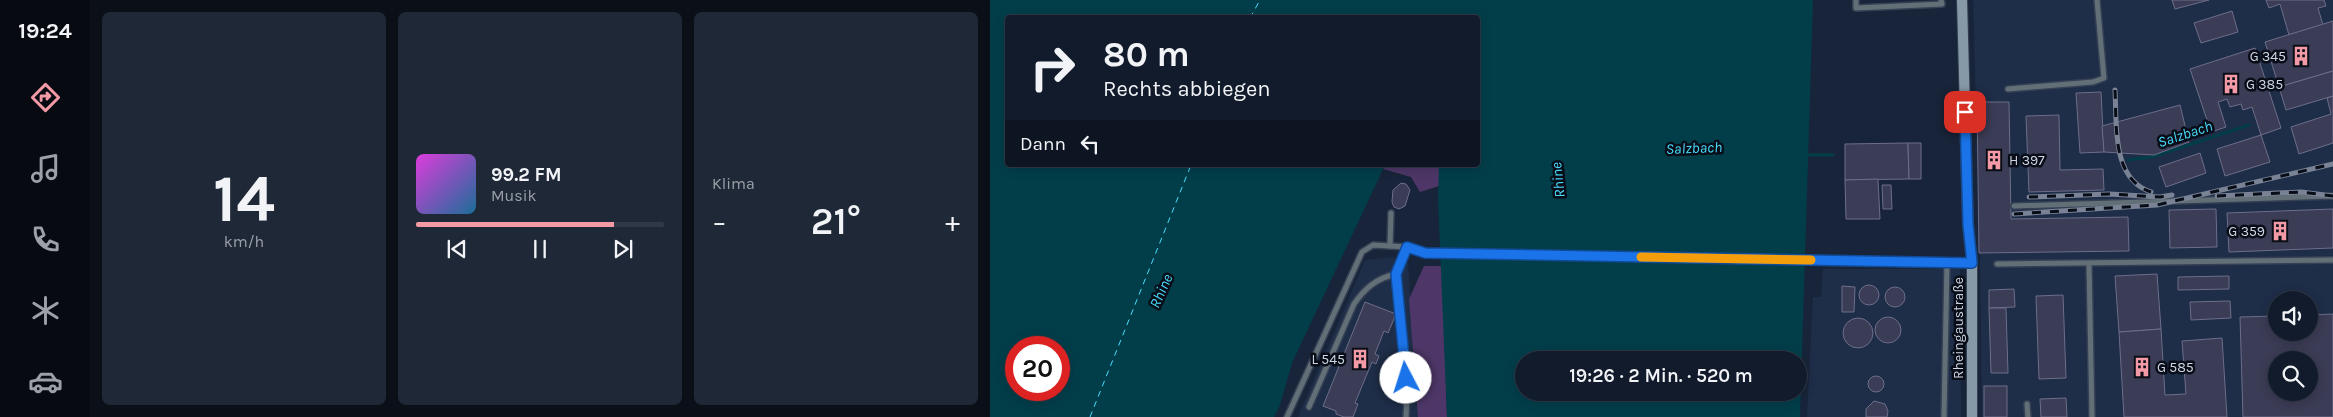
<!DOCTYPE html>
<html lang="de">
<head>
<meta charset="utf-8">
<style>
	body { margin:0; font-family:Karla,sans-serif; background:#1f2837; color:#f1f3f6; height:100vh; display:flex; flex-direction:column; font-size:19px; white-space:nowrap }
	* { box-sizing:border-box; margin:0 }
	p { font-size:16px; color:#9ca1a9 }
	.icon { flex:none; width:28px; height:28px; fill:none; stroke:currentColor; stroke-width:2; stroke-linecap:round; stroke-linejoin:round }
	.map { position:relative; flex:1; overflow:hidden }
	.drawer { display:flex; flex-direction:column; gap:12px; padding:12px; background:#0a0f18; width:900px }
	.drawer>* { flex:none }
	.hud { position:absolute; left:15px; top:15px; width:475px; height:152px; border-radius:5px; box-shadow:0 2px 12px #0003,0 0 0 1px #313947; background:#121b2b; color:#f1f3f6; overflow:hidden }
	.controls { position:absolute; left:1278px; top:291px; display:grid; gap:10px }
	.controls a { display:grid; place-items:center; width:50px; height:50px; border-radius:50%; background:#121b2b; box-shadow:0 2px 12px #0003,0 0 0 1px #313947; font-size:25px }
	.speed { position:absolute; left:15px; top:336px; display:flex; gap:10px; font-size:25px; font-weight:700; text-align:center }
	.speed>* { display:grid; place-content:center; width:65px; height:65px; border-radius:50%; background:#121b2b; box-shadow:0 2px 12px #0003,0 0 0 1px #313947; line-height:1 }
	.speed .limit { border:8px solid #d22; background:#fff; color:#111 }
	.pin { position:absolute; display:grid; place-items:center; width:42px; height:42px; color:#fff; margin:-21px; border-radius:10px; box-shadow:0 2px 8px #0006 }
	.me { position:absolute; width:55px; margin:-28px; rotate:355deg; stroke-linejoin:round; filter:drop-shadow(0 0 4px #0008) }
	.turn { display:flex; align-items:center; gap:18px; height:105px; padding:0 15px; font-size:22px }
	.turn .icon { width:65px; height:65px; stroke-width:2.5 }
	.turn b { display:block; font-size:35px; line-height:42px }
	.then { display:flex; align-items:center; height:48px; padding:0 15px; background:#0003; gap:10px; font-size:19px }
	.big { font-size:38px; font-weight:600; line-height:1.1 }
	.drawer .card { flex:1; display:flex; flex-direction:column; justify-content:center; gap:8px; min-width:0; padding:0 18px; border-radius:8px; background:#1f2837 }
	.drawer .dial { align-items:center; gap:0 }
	.dial b { font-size:65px; line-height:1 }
	.song { display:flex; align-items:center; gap:15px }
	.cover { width:60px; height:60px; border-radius:8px; background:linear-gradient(135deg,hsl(300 70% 55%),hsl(200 70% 35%)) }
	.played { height:5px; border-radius:2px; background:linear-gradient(90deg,#f49aa6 80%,#313947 80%) }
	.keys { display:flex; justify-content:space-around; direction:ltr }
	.heat { display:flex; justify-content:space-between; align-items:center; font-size:28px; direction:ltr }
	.drawer .tiles { flex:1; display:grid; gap:12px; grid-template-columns:repeat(3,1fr) }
	.trip { position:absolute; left:525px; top:351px; width:292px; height:50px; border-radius:25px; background:#121b2b; box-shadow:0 2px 12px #0003,0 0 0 1px #313947; font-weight:600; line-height:50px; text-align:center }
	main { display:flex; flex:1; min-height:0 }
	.tabs { display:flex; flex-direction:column; width:90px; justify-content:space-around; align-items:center; background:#070b11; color:#9ca1a9 }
	.tabs .icon { width:35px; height:35px }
	.tabs .current { color:#f49aa6 }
	.tabs b { font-size:22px; color:#f1f3f6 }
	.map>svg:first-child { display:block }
</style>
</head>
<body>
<main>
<nav class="tabs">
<b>19:24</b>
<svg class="icon current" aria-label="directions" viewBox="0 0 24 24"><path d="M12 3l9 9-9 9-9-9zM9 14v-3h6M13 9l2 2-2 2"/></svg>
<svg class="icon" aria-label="music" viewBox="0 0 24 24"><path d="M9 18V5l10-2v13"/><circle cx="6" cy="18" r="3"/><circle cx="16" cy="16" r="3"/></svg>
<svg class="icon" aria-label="phone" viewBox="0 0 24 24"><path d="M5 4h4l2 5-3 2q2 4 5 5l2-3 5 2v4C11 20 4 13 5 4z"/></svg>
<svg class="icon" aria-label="climate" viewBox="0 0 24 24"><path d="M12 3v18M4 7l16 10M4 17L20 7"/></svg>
<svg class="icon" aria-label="car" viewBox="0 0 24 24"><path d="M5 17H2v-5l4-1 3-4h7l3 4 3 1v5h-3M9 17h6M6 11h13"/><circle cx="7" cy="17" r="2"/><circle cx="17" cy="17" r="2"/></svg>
</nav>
<section class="drawer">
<div class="tiles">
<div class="card dial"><b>14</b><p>km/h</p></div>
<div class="card">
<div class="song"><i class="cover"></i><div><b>99.2 FM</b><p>Musik</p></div></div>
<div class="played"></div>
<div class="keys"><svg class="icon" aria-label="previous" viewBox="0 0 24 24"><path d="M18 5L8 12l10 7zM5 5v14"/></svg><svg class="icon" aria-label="pause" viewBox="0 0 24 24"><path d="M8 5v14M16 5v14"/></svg><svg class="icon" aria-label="next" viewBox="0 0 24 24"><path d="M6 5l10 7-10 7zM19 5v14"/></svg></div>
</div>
<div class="card"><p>Klima</p>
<div class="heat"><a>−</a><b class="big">21°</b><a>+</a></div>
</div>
</div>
</section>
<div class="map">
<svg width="1343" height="417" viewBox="0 0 1343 417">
	<rect width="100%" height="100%" fill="#182439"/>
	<g fill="#1e2d48" fill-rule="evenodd">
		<path d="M983,0h360v417h-351l-2,-159zM1286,300h33v32h-33zM1286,360h33v32h-33z"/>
		<path d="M402,257l16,6 10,154h-120l67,-157z"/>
		<path d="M833,269h137l1,148h-154l6,-120h8z"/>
	</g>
	<g fill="#4e3768">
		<path d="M395,165h54v21l-19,6 -9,-15 -28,-8z"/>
		<path d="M434,266h18l5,151h-29l-9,-118z"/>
	</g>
	<path fill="#023e4a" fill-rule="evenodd" d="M0,0h823l-13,417h-353l-9,-219 1,-33h39v-147h-470v147h377l-93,198 -12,42 -6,12h-284zM26,348h43v42h-43zM534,360h275v32h-275z"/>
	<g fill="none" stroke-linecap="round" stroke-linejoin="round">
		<g stroke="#023e4a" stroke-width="3">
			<path d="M816,155h27"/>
			<path d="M1138,160l24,-3 97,-32"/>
		</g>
		<g stroke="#4adbfc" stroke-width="1" stroke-dasharray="6 5" stroke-linecap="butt">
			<path d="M260,18l10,-18"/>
			<path d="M100,417l101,-252"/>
		</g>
	</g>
	<g fill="#3b3c55" stroke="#6d6e8a" fill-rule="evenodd">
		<path d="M1182,0h37l-34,9z"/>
		<path d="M1276,0h58l2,6 -8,2 5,17 -34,10 -9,-31 -11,4z"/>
		<path d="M1242,11l6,21 -37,11 -7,-20z"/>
		<path d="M1343,21v50l-54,16 -14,-45z"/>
		<path d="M1265,48l26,80 -20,7 -9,-28 -9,3 -2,-6 -11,3 -3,-8 -9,3 8,25 -15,5 -21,-63z"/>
		<path d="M1343,71v25l-47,14 -7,-23z"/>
		<path d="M1111,92l3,60 -24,1 -4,-60z"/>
		<path d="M1343,96v47l-34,11 -8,-27 40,-13 -4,-16z"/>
		<path d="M987,102h32l2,117 117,-2 1,34 -150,2z"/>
		<path d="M1190,105l9,37 -35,13 -50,-3 -2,-26z"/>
		<path d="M1069,115l1,55 43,-1 1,21 -75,2 -3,-76z"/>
		<path d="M1271,135l9,27 -45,14 -8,-27z"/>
		<path d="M918,143l1,36 -64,1v-36z"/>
		<path d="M918,143h13v36h-12z"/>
		<path d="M1210,153l6,20 -40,14 -7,-20z"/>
		<path d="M888,179l2,40h-34l-1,-39z"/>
		<path d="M411,183l5,1 4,6 -5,16 -6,3 -5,-2 -2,-5 1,-12z"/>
		<path d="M892,185h9l1,24h-9z"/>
		<path d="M1226,209l1,38 -47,1 -1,-38z"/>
		<path d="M1343,209v39l-104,4 -2,-39z"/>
		<path d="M1167,274l4,55 -42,3 -4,-56z"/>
		<path d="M1239,276v13l-51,1v-13z"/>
		<circle cx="879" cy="295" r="10"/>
		<path d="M852,286l13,1 -1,25h-12z"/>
		<circle cx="905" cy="297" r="10"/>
		<path d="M1024,289l1,18 -26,1v-18z"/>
		<path d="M1073,295l3,83 -27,1 -3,-83z"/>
		<path d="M1240,301l1,17 -40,2 -1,-18z"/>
		<path d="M375,302l31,12 -8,19 -4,-2 -9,23 4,2 -3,8 -4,-2 -17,41 3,1 -5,13h-9l-8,-3v-3l-13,-5z"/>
		<path d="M999,308h17l2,65h-17z"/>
		<path d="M1343,314v103h-90l-3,-100 36,-1v16h33v-17zM1286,360h33v32h-33z"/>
		<circle cx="898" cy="330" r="13"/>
		<circle cx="868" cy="333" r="15"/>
		<path d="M1171,329l4,66 21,-1 -4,-53 40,-3 5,79h-103l-5,-85z"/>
		<circle cx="886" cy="384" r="8"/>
		<rect x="994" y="386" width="23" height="31"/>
		<path d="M1076,398l1,19h-26l-1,-18z"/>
		<path d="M884,401l11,3 3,7 -1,6h-21v-8z"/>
	</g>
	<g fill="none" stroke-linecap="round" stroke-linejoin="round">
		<defs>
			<g id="lane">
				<path d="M866,0v8l86,-4 -1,-4"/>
				<path d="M1018,89l85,-7 11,-4 -7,-78"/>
				<path d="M1024,206l319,-10"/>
				<path d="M400,246l1,-33"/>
				<path d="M1007,264l336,-4"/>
				<path d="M1099,264l3,153"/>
				<path d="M406,274l11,121 -1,22"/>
				<path d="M1037,404l1,13"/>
				<path d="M319,407l45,-103c11,-16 23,-26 42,-30l11,-27"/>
				<path d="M297,417l75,-165 11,-7 34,2 18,6 547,10"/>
				<path d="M954,417l3,-155"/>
			</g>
			<path id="secondary" d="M972,0l6,224 4,39v154"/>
		</defs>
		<use href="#lane" stroke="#354054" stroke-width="8"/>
		<use href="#secondary" stroke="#354054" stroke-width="12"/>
		<use href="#lane" stroke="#636f77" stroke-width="5"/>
		<use href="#secondary" stroke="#8699a7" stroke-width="10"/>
		<defs>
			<g id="rail">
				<path d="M1125,90c2,34 -4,89 36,102"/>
				<path d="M1227,196l84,-4 32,4"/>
				<path d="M1039,197l80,-3 51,3 12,-2"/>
				<path d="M1024,214l143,-9 176,-41"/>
			</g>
		</defs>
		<use href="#rail" stroke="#798395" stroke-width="5"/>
		<use href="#rail" stroke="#080d17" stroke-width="3" stroke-dasharray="9" stroke-linecap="butt"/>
	</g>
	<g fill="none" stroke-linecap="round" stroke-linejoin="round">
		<defs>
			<path id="route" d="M416,378l-10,-104 11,-27 18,6 547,10 -4,-39 -3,-112"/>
		</defs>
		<use href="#route" stroke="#114b97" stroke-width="12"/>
		<use href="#route" stroke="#1a73e8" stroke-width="9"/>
		<path stroke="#f59e0b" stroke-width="9" d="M651,257l170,3"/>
	</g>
	<defs>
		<symbol id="building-bare" viewBox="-9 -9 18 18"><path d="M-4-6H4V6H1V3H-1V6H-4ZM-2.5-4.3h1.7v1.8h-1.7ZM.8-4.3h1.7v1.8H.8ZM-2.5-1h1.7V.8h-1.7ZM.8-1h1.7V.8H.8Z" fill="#f49aa6" stroke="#080d17" stroke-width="2.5" paint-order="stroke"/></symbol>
	</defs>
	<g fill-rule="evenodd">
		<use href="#building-bare" x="1297" y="42" width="28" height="28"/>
		<use href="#building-bare" x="1227" y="70" width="28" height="28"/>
		<use href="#building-bare" x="990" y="146" width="28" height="28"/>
		<use href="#building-bare" x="1276" y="217" width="28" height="28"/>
		<use href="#building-bare" x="356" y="345" width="28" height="28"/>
		<use href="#building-bare" x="1138" y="353" width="28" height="28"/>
	</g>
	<g text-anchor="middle" stroke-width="5" stroke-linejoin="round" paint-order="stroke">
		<g font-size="14" fill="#cdd6e4" stroke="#080d17" text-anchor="end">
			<text x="1296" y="61">G 345</text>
			<text x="1256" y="89" text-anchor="start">G 385</text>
			<text x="1019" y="165" text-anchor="start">H 397</text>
			<text x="1275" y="236">G 359</text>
			<text x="355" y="364">L 545</text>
			<text x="1167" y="372" text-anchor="start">G 585</text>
		</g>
		<g font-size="14" fill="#cdd6e4" stroke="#080d17">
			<text transform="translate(968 328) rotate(-90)" y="5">Rheingaustraße</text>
		</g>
		<g font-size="15" font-style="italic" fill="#4adbfc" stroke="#080d17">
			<text transform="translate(1195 134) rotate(-18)" y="5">Salzbach</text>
			<text transform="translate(704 148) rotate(-2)" y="5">Salzbach</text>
			<text transform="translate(568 180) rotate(-96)" y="5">Rhine</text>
			<text transform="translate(171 291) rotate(-66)" y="5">Rhine</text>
		</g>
	</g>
</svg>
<div class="controls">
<a><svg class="icon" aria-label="sound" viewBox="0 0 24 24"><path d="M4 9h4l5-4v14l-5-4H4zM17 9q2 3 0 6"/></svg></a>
<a><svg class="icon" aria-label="search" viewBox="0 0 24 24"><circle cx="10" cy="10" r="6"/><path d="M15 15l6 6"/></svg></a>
</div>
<div class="speed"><div class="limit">20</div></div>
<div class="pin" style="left:975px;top:112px;background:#d93025"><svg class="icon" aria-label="arrive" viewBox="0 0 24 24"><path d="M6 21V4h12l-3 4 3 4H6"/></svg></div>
<svg class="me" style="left:416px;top:378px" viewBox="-20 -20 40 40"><circle r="19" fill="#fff"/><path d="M0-13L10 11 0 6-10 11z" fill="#1a73e8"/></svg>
<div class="trip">19:26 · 2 Min. · 520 m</div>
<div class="hud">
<div class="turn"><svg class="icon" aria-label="right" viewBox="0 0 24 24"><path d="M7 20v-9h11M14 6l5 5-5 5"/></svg><div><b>80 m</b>Rechts abbiegen</div></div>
<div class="then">Dann<svg class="icon" aria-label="left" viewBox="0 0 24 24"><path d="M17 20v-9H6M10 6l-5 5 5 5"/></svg></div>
</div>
</div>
</main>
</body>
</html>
